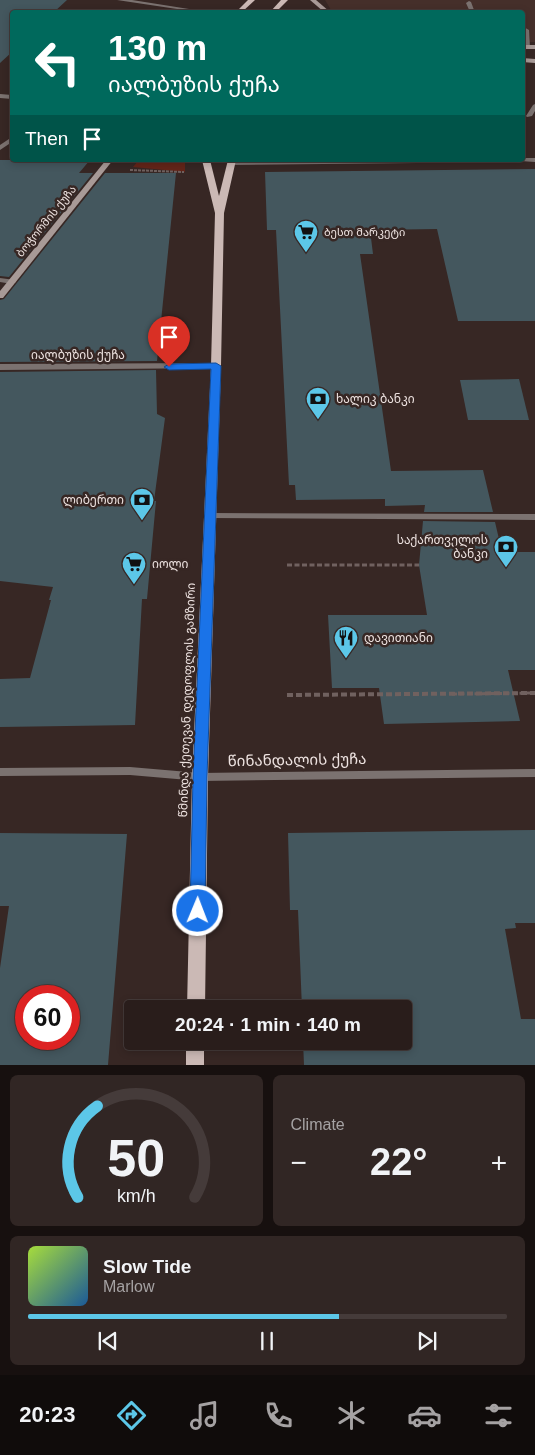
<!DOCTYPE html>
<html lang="en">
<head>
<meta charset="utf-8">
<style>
	body { margin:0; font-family:Helvetica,"Noto Sans Georgian",sans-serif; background:#312624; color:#f1f3f6; height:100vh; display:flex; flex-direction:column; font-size:19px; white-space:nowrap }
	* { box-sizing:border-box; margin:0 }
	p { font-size:16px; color:#a5a2a3 }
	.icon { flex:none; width:28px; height:28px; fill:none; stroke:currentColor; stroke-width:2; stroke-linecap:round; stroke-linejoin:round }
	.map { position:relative; height:1065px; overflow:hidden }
	.side { display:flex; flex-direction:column; gap:10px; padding:10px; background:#17100f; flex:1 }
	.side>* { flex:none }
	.guide { position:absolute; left:10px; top:10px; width:515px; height:152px; border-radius:5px; box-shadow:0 2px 8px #0003,0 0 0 1px #453b3a; background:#00695c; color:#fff; overflow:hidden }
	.speed { position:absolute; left:15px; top:985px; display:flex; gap:10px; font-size:25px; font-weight:700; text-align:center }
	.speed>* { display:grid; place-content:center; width:65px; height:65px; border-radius:50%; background:#291d1b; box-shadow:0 2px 8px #0003,0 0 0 1px #453b3a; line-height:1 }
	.speed .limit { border:8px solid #d22; background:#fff; color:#111 }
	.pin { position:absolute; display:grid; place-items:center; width:42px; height:42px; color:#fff; margin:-51px -21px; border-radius:50% 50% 50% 0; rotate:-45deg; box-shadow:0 0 5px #0007 }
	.pin .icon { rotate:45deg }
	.me { position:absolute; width:55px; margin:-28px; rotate:1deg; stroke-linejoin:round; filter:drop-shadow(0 0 4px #0008) }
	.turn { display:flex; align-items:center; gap:18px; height:105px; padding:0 15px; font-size:22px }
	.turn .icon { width:65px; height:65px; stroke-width:2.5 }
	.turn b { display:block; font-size:35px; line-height:42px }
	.then { display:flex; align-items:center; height:48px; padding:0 15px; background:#0003; gap:10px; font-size:19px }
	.big { font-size:38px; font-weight:700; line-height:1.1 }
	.side .card { flex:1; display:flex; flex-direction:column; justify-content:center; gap:8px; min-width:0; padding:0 18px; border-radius:8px; background:#312624 }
	.side .dial { align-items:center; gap:0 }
	.dial svg { height:130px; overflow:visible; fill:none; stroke:#453b3a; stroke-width:7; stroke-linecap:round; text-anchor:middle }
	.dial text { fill:#f1f3f6; stroke:none }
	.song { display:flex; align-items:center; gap:15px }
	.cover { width:60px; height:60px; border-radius:8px; background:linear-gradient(135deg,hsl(80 70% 55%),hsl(210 70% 35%)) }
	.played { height:5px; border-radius:2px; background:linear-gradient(90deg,#5cc7e8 65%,#453b3a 65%) }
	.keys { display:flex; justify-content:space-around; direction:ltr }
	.heat { display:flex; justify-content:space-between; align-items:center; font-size:28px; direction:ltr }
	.side .tiles { flex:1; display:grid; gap:10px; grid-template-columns:1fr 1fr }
	.card:last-child { grid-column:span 2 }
	.trip { position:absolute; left:124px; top:1000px; width:288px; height:50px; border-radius:5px; background:#291d1b; box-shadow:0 2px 8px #0003,0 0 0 1px #453b3a; font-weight:700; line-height:50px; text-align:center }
	.tabs { display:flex; height:80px; justify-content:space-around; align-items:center; background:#100c0b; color:#a5a2a3 }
	.tabs .icon { width:35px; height:35px }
	.tabs .active { color:#5cc7e8 }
	.tabs b { font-size:22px; color:#f1f3f6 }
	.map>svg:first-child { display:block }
</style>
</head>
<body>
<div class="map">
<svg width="535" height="1065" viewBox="0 0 535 1065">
	<rect width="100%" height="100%" fill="#372724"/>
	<path fill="#452f2a" d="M325,0h210v42h-12l-1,-30h-183l-8,-2z"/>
	<path fill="#632519" d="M139,160h46v12l-52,-5z"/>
	<g fill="#44575e" fill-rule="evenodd">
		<path d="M0,0h67l-13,12h-42v40l-12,11z"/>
		<path d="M0,160h90l-11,13h14l-84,104 -9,-1z"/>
		<path d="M535,169v152h-77l-21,-92 -67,1 3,24h-13l31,217 92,-1 10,42h-69l1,-7 -40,1v-7l-89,1 -1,-15h-6l-13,-255h-9l-2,-58z"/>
		<path d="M105,173h71l-19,188 -157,1v-62l4,-1z"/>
		<path d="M156,370l1,44 8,4 -11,83h2l-9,98h-5l-7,126 -135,2v-48l30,-1 21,-78h-2l4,-13 -53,-6v-209z"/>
		<path d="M519,379l10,41h-61l-8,-40z"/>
		<path d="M423,521l72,1 7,30h33v118h-27l12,51 -136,3 -5,-36h-47l-4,-73h99l-8,-50z"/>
		<path d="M535,830v93h-20l1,5 -11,1 16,90h14v46h-231l-1,-24h99v-32h-100l-4,-99h-8l-2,-77z"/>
		<path d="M0,833l127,1 -19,231h-108v-97l9,-62h-9zM26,996h43v43h-43z"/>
	</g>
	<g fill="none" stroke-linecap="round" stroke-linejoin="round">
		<path stroke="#70615f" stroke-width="2" stroke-dasharray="3 1" stroke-linecap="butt" d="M130,170l54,2"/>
		<g stroke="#70615f" stroke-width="3" stroke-dasharray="5 2.5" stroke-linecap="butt">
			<path d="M287,565h132"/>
			<path d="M452,694l83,-1"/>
		</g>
		<path stroke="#70615f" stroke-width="4" stroke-dasharray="6 3" stroke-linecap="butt" d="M287,695l248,-2"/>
		<g fill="#7b7270" fill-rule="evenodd">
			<path d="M469,1l2,1 3,8 3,2h-7l-4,-9z"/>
			<path d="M522,26l7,4 1,18 -5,-1z"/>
			<path d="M535,104v7l-3,5 -5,1 -1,-1 7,-11z"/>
			<path d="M12,137v5l-12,8v-5z"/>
			<path d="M210,513l325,1v6l-328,-2 -2,-2z"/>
		</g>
		<g fill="#7b7270" fill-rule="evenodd">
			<path d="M117,0h15l76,12h-11z"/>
			<path d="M0,94l12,1v4l-12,-1z"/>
			<path d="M522,158h13v4l-15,-1 -1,-1h3z"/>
			<path d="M322,160h196l-3,2 -283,3 -3,-2 3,-2z"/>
			<path d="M0,278l15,2 1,2 -4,2 -12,-2z"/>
			<path d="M216,363l4,3 -1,2 -219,2v-6z"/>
			<path d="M130,767l70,6 335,-4v8l-335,4 -70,-6 -130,1v-8z"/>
		</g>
		<g fill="#a89a97" fill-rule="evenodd">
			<path d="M310,0h6l14,12h-6z"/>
			<rect x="522" y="45" width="13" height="4"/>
			<path d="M522,58l13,1v4l-13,-1z"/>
			<path d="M106,160h7l-110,138h-3v-7z"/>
		</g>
		<g fill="#cbb9b5" fill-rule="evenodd">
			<path d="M248,0h7l-13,12h-6z"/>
			<path d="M281,0h7l-12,12h-6z"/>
			<path d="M202,160h8l9,36 9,-36h8l-12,53 -3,153 -13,411 -3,232h-18l5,-232 19,-411 4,-153z"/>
			<rect x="186" y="1041" width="18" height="24"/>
		</g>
	</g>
	<path fill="#1a73e8" stroke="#114b97" d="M216,363l5,3 -14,411 -2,134 -2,5 -5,1 -5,-1 -3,-5 3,-134 18,-408 -42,1 -5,-3 5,-3z"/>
	<defs>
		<symbol id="supermarket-pin" viewBox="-11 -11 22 30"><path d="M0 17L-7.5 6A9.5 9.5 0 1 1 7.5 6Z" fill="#5cc7e8" stroke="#372724"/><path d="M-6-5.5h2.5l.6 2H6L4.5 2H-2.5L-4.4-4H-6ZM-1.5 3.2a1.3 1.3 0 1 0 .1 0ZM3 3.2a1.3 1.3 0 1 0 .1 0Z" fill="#111"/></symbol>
		<symbol id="bank-pin" viewBox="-11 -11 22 30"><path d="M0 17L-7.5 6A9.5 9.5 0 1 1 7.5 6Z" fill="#5cc7e8" stroke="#372724"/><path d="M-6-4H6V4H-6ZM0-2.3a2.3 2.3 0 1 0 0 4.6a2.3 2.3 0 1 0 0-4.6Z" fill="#111"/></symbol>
		<symbol id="restaurant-pin" viewBox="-11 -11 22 30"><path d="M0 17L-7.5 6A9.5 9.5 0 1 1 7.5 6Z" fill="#5cc7e8" stroke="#372724"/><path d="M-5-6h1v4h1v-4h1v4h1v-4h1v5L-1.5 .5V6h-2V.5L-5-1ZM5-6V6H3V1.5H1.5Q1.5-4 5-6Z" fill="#111"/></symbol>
	</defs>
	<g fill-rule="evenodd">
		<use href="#supermarket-pin" x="292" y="218" width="28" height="38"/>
		<use href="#bank-pin" x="304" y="385" width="28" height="38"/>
		<use href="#bank-pin" x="128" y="486" width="28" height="38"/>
		<use href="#bank-pin" x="492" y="533" width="28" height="38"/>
		<use href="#supermarket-pin" x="120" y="550" width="28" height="38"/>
		<use href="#restaurant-pin" x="332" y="624" width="28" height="38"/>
	</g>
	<g text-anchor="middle" stroke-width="5" stroke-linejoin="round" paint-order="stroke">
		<g font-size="11" fill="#eee3e1" stroke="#372724">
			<text transform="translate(46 221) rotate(-51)" y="4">ბოჭორმის ქუჩა</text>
		</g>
		<g font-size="11" fill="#eee3e1" stroke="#372724" text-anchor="start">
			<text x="324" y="236">ბესთ მარკეტი</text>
		</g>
		<g font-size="12" fill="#eee3e1" stroke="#372724">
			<text x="78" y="359">იალბუზის ქუჩა</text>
			<text transform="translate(187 700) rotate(-88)" y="4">წმინდა ქეთევან დედოფლის გამზირი</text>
		</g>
		<g font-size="12" fill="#eee3e1" stroke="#372724" text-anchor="start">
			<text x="336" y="403">ხალიკ ბანკი</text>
			<text x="124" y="504" text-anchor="end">ლიბერთი</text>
			<text x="488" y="544" text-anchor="end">საქართველოს<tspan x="488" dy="14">ბანკი</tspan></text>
			<text x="152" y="568">იოლი</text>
			<text x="364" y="642">დავითიანი</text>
		</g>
		<g font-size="15" fill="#eee3e1" stroke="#372724">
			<text transform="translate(297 760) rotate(-1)" y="5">წინანდალის ქუჩა</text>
		</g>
	</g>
</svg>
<div class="speed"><div class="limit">60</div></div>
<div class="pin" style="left:169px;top:367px;background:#d93025"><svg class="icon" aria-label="arrive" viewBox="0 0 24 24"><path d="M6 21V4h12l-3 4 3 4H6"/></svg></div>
<svg class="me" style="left:198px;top:911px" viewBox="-20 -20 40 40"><circle r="17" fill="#1a73e8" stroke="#fff" stroke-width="3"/><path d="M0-11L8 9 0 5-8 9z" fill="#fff"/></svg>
<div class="trip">20:24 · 1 min · 140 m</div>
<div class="guide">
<div class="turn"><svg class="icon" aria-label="left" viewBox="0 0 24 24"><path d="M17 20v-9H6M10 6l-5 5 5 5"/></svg><div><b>130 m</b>იალბუზის ქუჩა</div></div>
<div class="then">Then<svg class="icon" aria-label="arrive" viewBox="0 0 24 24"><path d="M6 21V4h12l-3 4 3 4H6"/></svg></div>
</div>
</div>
<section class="side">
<div class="tiles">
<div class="card dial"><svg viewBox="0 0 100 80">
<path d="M14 69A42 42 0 1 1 86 69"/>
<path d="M14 69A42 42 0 0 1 26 13" stroke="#5cc7e8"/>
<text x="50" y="56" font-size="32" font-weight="700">50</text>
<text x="50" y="72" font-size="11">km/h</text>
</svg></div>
<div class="card"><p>Climate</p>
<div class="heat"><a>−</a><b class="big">22°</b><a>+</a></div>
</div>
<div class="card">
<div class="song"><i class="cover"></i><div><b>Slow Tide</b><p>Marlow</p></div></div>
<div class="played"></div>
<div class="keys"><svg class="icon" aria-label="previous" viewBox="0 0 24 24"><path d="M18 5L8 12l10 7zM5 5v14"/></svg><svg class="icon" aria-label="pause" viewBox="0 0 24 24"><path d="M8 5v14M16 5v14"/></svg><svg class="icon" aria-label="next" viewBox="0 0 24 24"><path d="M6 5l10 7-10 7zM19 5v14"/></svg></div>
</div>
</div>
</section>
<nav class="tabs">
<b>20:23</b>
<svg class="icon active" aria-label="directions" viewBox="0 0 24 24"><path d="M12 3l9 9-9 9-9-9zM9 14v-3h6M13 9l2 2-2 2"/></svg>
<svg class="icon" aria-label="music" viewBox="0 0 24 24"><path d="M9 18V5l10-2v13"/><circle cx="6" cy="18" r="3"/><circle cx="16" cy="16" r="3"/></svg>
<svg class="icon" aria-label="phone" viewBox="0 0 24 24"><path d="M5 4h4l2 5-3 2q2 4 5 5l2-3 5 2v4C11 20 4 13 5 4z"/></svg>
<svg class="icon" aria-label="climate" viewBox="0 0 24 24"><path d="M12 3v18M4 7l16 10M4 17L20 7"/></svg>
<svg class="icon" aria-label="car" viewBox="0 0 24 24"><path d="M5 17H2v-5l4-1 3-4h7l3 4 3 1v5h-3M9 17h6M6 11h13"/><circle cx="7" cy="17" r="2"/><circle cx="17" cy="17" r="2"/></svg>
<svg class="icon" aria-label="filters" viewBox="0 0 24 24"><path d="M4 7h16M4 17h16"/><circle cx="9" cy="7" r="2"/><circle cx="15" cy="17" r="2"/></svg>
</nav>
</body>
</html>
